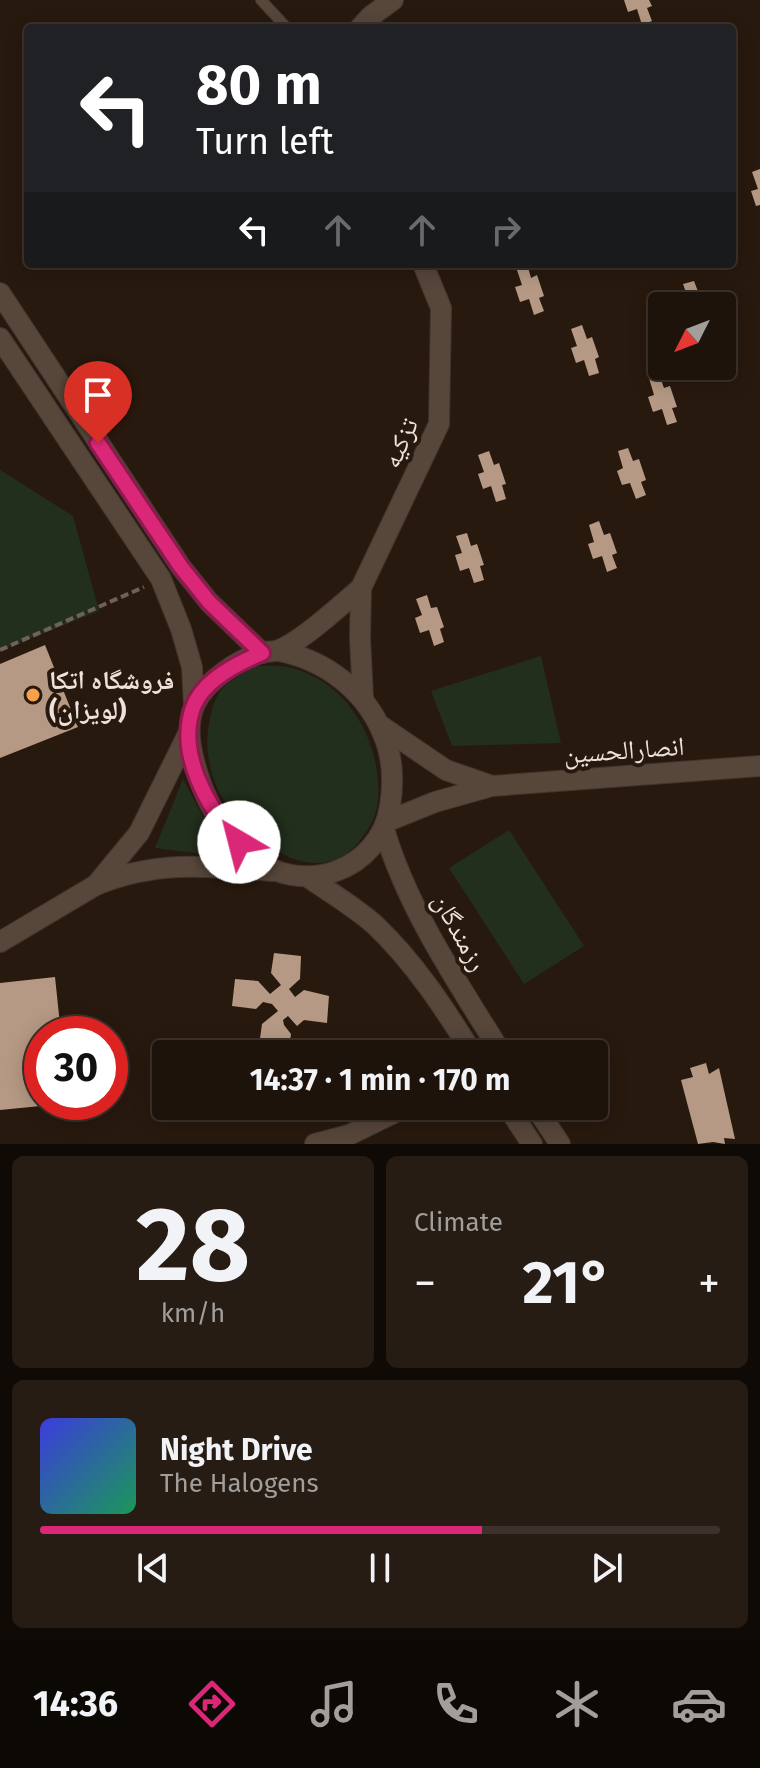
<!DOCTYPE html>
<html lang="en">
<head>
<meta charset="utf-8">
<style>
	body { margin:0; font-family:"Fira Sans","Noto Naskh Arabic",sans-serif; background:#261c13; color:#f1f3f6; height:100vh; display:flex; flex-direction:column; font-size:30px; white-space:nowrap }
	* { box-sizing:border-box; margin:0 }
	p { font-size:26px; color:#a19e9c }
	.icon { flex:none; width:44px; height:44px; fill:none; stroke:currentColor; stroke-width:2; stroke-linecap:round; stroke-linejoin:round }
	.map { position:relative; height:1144px; overflow:hidden }
	.sheet { display:flex; flex-direction:column; gap:12px; padding:12px; background:#100a06; flex:1 }
	.sheet>* { flex:none }
	.top-card { position:absolute; left:24px; top:24px; width:712px; height:244px; border-radius:8px; box-shadow:0 4px 20px #0003,0 0 0 2px #3c322b; background:#202124; color:#fff; overflow:hidden }
	.needle { width:52px; rotate:228deg }
	.tools { position:absolute; left:648px; top:292px; display:grid; gap:16px }
	.tools a { display:grid; place-items:center; width:88px; height:88px; border-radius:8px; background:#1e130a; box-shadow:0 4px 20px #0003,0 0 0 2px #3c322b; font-size:40px }
	.speed { position:absolute; left:24px; top:1016px; display:flex; gap:16px; font-size:40px; font-weight:700; text-align:center }
	.speed>* { display:grid; place-content:center; width:104px; height:104px; border-radius:50%; background:#1e130a; box-shadow:0 4px 20px #0003,0 0 0 2px #3c322b; line-height:1 }
	.speed .limit { border:12px solid #d22; background:#fff; color:#111 }
	.pin { position:absolute; display:grid; place-items:center; width:68px; height:68px; color:#fff; margin:-82px -34px; border-radius:50% 50% 50% 0; rotate:-45deg; box-shadow:0 0 8px #0007 }
	.pin .icon { rotate:45deg }
	.me { position:absolute; width:88px; margin:-44px; rotate:323deg; stroke-linejoin:round; filter:drop-shadow(0 0 6px #0008) }
	.turn { display:flex; align-items:center; gap:28px; height:168px; padding:0 40px; font-size:36px }
	.turn .icon { width:104px; height:104px; stroke-width:2.5 }
	.turn b { display:block; font-size:56px; line-height:68px }
	.lanes { display:flex; align-items:center; height:76px; padding:0 40px; background:#0003; justify-content:center; gap:40px; direction:ltr }
	.lanes .off { opacity:.35 }
	.big { font-size:60px; font-weight:700; line-height:1.1 }
	.sheet .widget { flex:1; display:flex; flex-direction:column; justify-content:center; gap:12px; min-width:0; padding:0 28px; border-radius:12px; background:#261c13 }
	.sheet .dial { align-items:center; gap:0 }
	.dial b { font-size:104px; line-height:1 }
	.song { display:flex; align-items:center; gap:24px }
	.cover { width:96px; height:96px; border-radius:12px; background:linear-gradient(135deg,hsl(240 70% 55%),hsl(150 70% 35%)) }
	.played { height:8px; border-radius:4px; background:linear-gradient(90deg,#db2777 65%,#3c322b 65%) }
	.keys { display:flex; justify-content:space-around; direction:ltr }
	.heat { display:flex; justify-content:space-between; align-items:center; font-size:44px; direction:ltr }
	.sheet .tiles { flex:1; display:grid; gap:12px; grid-template-columns:1fr 1fr }
	.widget:last-child { grid-column:span 2 }
	.trip { position:absolute; left:152px; top:1040px; width:456px; height:80px; border-radius:8px; background:#1e130a; box-shadow:0 4px 20px #0003,0 0 0 2px #3c322b; font-weight:700; line-height:80px; text-align:center }
	.tab-bar { display:flex; height:128px; justify-content:space-around; align-items:center; background:#0c0804; color:#a19e9c }
	.tab-bar .icon { width:56px; height:56px }
	.tab-bar .selected { color:#db2777 }
	.tab-bar b { font-size:36px; color:#f1f3f6 }
	.map>svg:first-child { display:block }
</style>
</head>
<body>
<div class="map">
<svg width="760" height="1144" viewBox="0 0 760 1144">
	<rect width="100%" height="100%" fill="#28190e"/>
	<g fill="#222f1c">
		<path d="M0,470l73,46 26,95 -99,40z"/>
		<path d="M541,656l20,87 -109,3 -21,-55z"/>
		<path d="M256,666c12,0 25,-1 36,2 58,15 90,76 86,132 -1,16 -10,31 -20,43 -42,49 -109,-3 -134,-43 -14,-21 -20,-52 -15,-76 2,-12 5,-25 12,-34 10,-11 23,-17 35,-24z"/>
		<path d="M183,779l25,47 27,32 -80,-10z"/>
		<path d="M509,830l75,116 -60,38 -75,-116z"/>
	</g>
	<g fill="#b59984">
		<path d="M624,0h25l3,6 -5,2 5,13 -10,4 -5,-16 -9,3z"/>
		<path d="M760,169v36l-4,1 -5,-15 7,-2 -6,-17z"/>
		<path d="M527,264l4,14 6,-3 7,21 -5,2 5,13 -10,4 -5,-16 -9,3 -5,-15 7,-2 -6,-18z"/>
		<path d="M694,281l5,13 5,-2 5,14h-26l-1,-3 7,-2 -6,-17z"/>
		<path d="M582,325l5,14 5,-2 7,20 -4,2 4,14 -10,3 -5,-16 -8,3 -5,-15 6,-2 -6,-17z"/>
		<path d="M659,374l5,14 6,-2 7,21 -5,1 5,14 -10,3 -5,-16 -9,3 -5,-15 6,-2 -5,-17z"/>
		<path d="M628,448l5,13 6,-2 7,21 -5,2 5,13 -10,4 -6,-16 -8,2 -5,-14 6,-3 -5,-17z"/>
		<path d="M489,451l5,14 5,-2 7,21 -4,1 4,14 -10,3 -5,-16 -8,3 -5,-15 6,-2 -6,-17z"/>
		<path d="M599,521l5,14 6,-2 7,20 -5,2 5,13 -10,4 -5,-16 -9,3 -5,-15 6,-2 -5,-17z"/>
		<path d="M467,533l4,13 6,-2 7,21 -4,1 4,14 -10,3 -5,-15 -9,3 -5,-16 7,-2 -6,-17z"/>
		<path d="M427,595l4,13 6,-1 7,20 -4,2 4,13 -10,4 -5,-16 -9,3 -5,-15 7,-3 -6,-16z"/>
		<path d="M45,645l33,82 -78,31v-94z"/>
		<path d="M274,953l27,3 -1,23 -11,10 6,8 9,-7 25,6 -2,27 -23,-3 -7,6 -9,-10 -5,4 1,5 7,9 -2,16 -30,-4 3,-22 16,-13 -6,-7 -9,-2 -7,7 -24,-3 3,-27 23,2 12,13 11,-9 -10,-12z"/>
		<path d="M55,977l6,57h-19v68h19v2l-61,6v-127z"/>
		<path d="M706,1063l3,11 10,-6 16,71 -11,-1 1,6 -12,-2 -15,2 -17,-64 12,-3 -3,-9z"/>
	</g>
	<g fill="none" stroke-linecap="round" stroke-linejoin="round">
		<defs>
			<path id="service" d="M261,0l26,28"/>
			<g id="minor">
				<path d="M360,28l11,-12 22,-16"/>
				<path d="M0,293l181,274 28,35 53,51"/>
				<path d="M0,338l161,241 20,50 11,38 2,38"/>
				<path d="M361,588l78,-164 2,-116 -18,-44"/>
				<path d="M279,651c46,9 86,39 104,83 10,23 11,47 7,72 -10,65 -89,93 -140,49 -22,-18 -41,-47 -50,-74 -8,-24 -16,-53 -5,-77 11,-23 42,-44 66,-51 6,-2 13,-1 18,-3 23,-9 62,-45 82,-62l-1,50 3,60"/>
				<path d="M381,726l65,44 46,16"/>
				<path d="M189,732l-50,101 -43,52c60,-25 114,-19 177,-14"/>
				<path d="M388,821l47,-19 57,-16 268,-20"/>
				<path d="M384,829c24,81 74,154 118,225"/>
				<path d="M309,878c22,15 46,29 66,47 40,38 69,83 98,129"/>
				<path d="M0,942l96,-57"/>
				<path d="M507,1106l25,38"/>
				<path d="M535,1106l25,38"/>
				<path d="M315,1144l34,-9 59,-29"/>
			</g>
		</defs>
		<use href="#service" stroke="#403530" stroke-width="12"/>
		<use href="#minor" stroke="#403530" stroke-width="22"/>
		<path stroke="#6f6158" stroke-width="4" stroke-dasharray="8 4" stroke-linecap="butt" d="M0,650l144,-63"/>
		<use href="#service" stroke="#57463a" stroke-width="10"/>
		<use href="#minor" stroke="#57463a" stroke-width="20"/>
	</g>
	<g fill="none" stroke-linecap="round" stroke-linejoin="round">
		<defs>
			<path id="route" d="M98,443l83,124 28,35 53,51c-24,10 -57,26 -68,52 -19,47 14,104 45,137"/>
		</defs>
		<use href="#route" stroke="#8e194d" stroke-width="20"/>
		<use href="#route" stroke="#db2777" stroke-width="14"/>
	</g>
	<circle fill="#f9a04d" stroke="#28190e" stroke-width="3" cx="33" cy="695" r="8"/>
	<g text-anchor="middle" stroke-width="8" stroke-linejoin="round" paint-order="stroke">
		<g font-size="26" fill="#ece2db" stroke="#28190e">
			<text transform="translate(400 443) rotate(-66)" y="9">تزکیه</text>
			<text transform="translate(624 750) rotate(-4)" y="9">انصارالحسین</text>
			<text transform="translate(460 932) rotate(61)" y="9">رزمندگان</text>
		</g>
		<g font-size="26" font-weight="bold" fill="#ece2db" stroke="#28190e" text-anchor="start">
			<text x="49" y="689">فروشگاه اتکا<tspan x="49" dy="30">(لویزان)</tspan></text>
		</g>
	</g>
</svg>
<div class="tools">
<a><svg class="needle" viewBox="-14 -14 28 28"><path d="M0-13l5 13h-10z" fill="#e53935"/><path d="M0 13l5-13h-10z" fill="#a19e9c"/></svg></a>
</div>
<div class="speed"><div class="limit">30</div></div>
<div class="pin" style="left:98px;top:443px;background:#d93025"><svg class="icon" aria-label="arrive" viewBox="0 0 24 24"><path d="M6 21V4h12l-3 4 3 4H6"/></svg></div>
<svg class="me" style="left:239px;top:842px" viewBox="-20 -20 40 40"><circle r="19" fill="#fff"/><path d="M0-13L10 11 0 6-10 11z" fill="#db2777"/></svg>
<div class="trip">14:37 · 1 min · 170 m</div>
<div class="top-card">
<div class="turn"><svg class="icon" aria-label="left" viewBox="0 0 24 24"><path d="M17 20v-9H6M10 6l-5 5 5 5"/></svg><div><b>80 m</b>Turn left</div></div>
<div class="lanes"><svg class="icon" aria-label="left" viewBox="0 0 24 24"><path d="M17 20v-9H6M10 6l-5 5 5 5"/></svg><svg class="icon off" aria-label="ahead" viewBox="0 0 24 24"><path d="M12 20V5M6 11l6-6 6 6"/></svg><svg class="icon off" aria-label="ahead" viewBox="0 0 24 24"><path d="M12 20V5M6 11l6-6 6 6"/></svg><svg class="icon off" aria-label="right" viewBox="0 0 24 24"><path d="M7 20v-9h11M14 6l5 5-5 5"/></svg></div>
</div>
</div>
<section class="sheet">
<div class="tiles">
<div class="widget dial"><b>28</b><p>km/h</p></div>
<div class="widget"><p>Climate</p>
<div class="heat"><a>−</a><b class="big">21°</b><a>+</a></div>
</div>
<div class="widget">
<div class="song"><i class="cover"></i><div><b>Night Drive</b><p>The Halogens</p></div></div>
<div class="played"></div>
<div class="keys"><svg class="icon" aria-label="previous" viewBox="0 0 24 24"><path d="M18 5L8 12l10 7zM5 5v14"/></svg><svg class="icon" aria-label="pause" viewBox="0 0 24 24"><path d="M8 5v14M16 5v14"/></svg><svg class="icon" aria-label="next" viewBox="0 0 24 24"><path d="M6 5l10 7-10 7zM19 5v14"/></svg></div>
</div>
</div>
</section>
<nav class="tab-bar">
<b>14:36</b>
<svg class="icon selected" aria-label="directions" viewBox="0 0 24 24"><path d="M12 3l9 9-9 9-9-9zM9 14v-3h6M13 9l2 2-2 2"/></svg>
<svg class="icon" aria-label="music" viewBox="0 0 24 24"><path d="M9 18V5l10-2v13"/><circle cx="6" cy="18" r="3"/><circle cx="16" cy="16" r="3"/></svg>
<svg class="icon" aria-label="phone" viewBox="0 0 24 24"><path d="M5 4h4l2 5-3 2q2 4 5 5l2-3 5 2v4C11 20 4 13 5 4z"/></svg>
<svg class="icon" aria-label="climate" viewBox="0 0 24 24"><path d="M12 3v18M4 7l16 10M4 17L20 7"/></svg>
<svg class="icon" aria-label="car" viewBox="0 0 24 24"><path d="M5 17H2v-5l4-1 3-4h7l3 4 3 1v5h-3M9 17h6M6 11h13"/><circle cx="7" cy="17" r="2"/><circle cx="17" cy="17" r="2"/></svg>
</nav>
</body>
</html>
